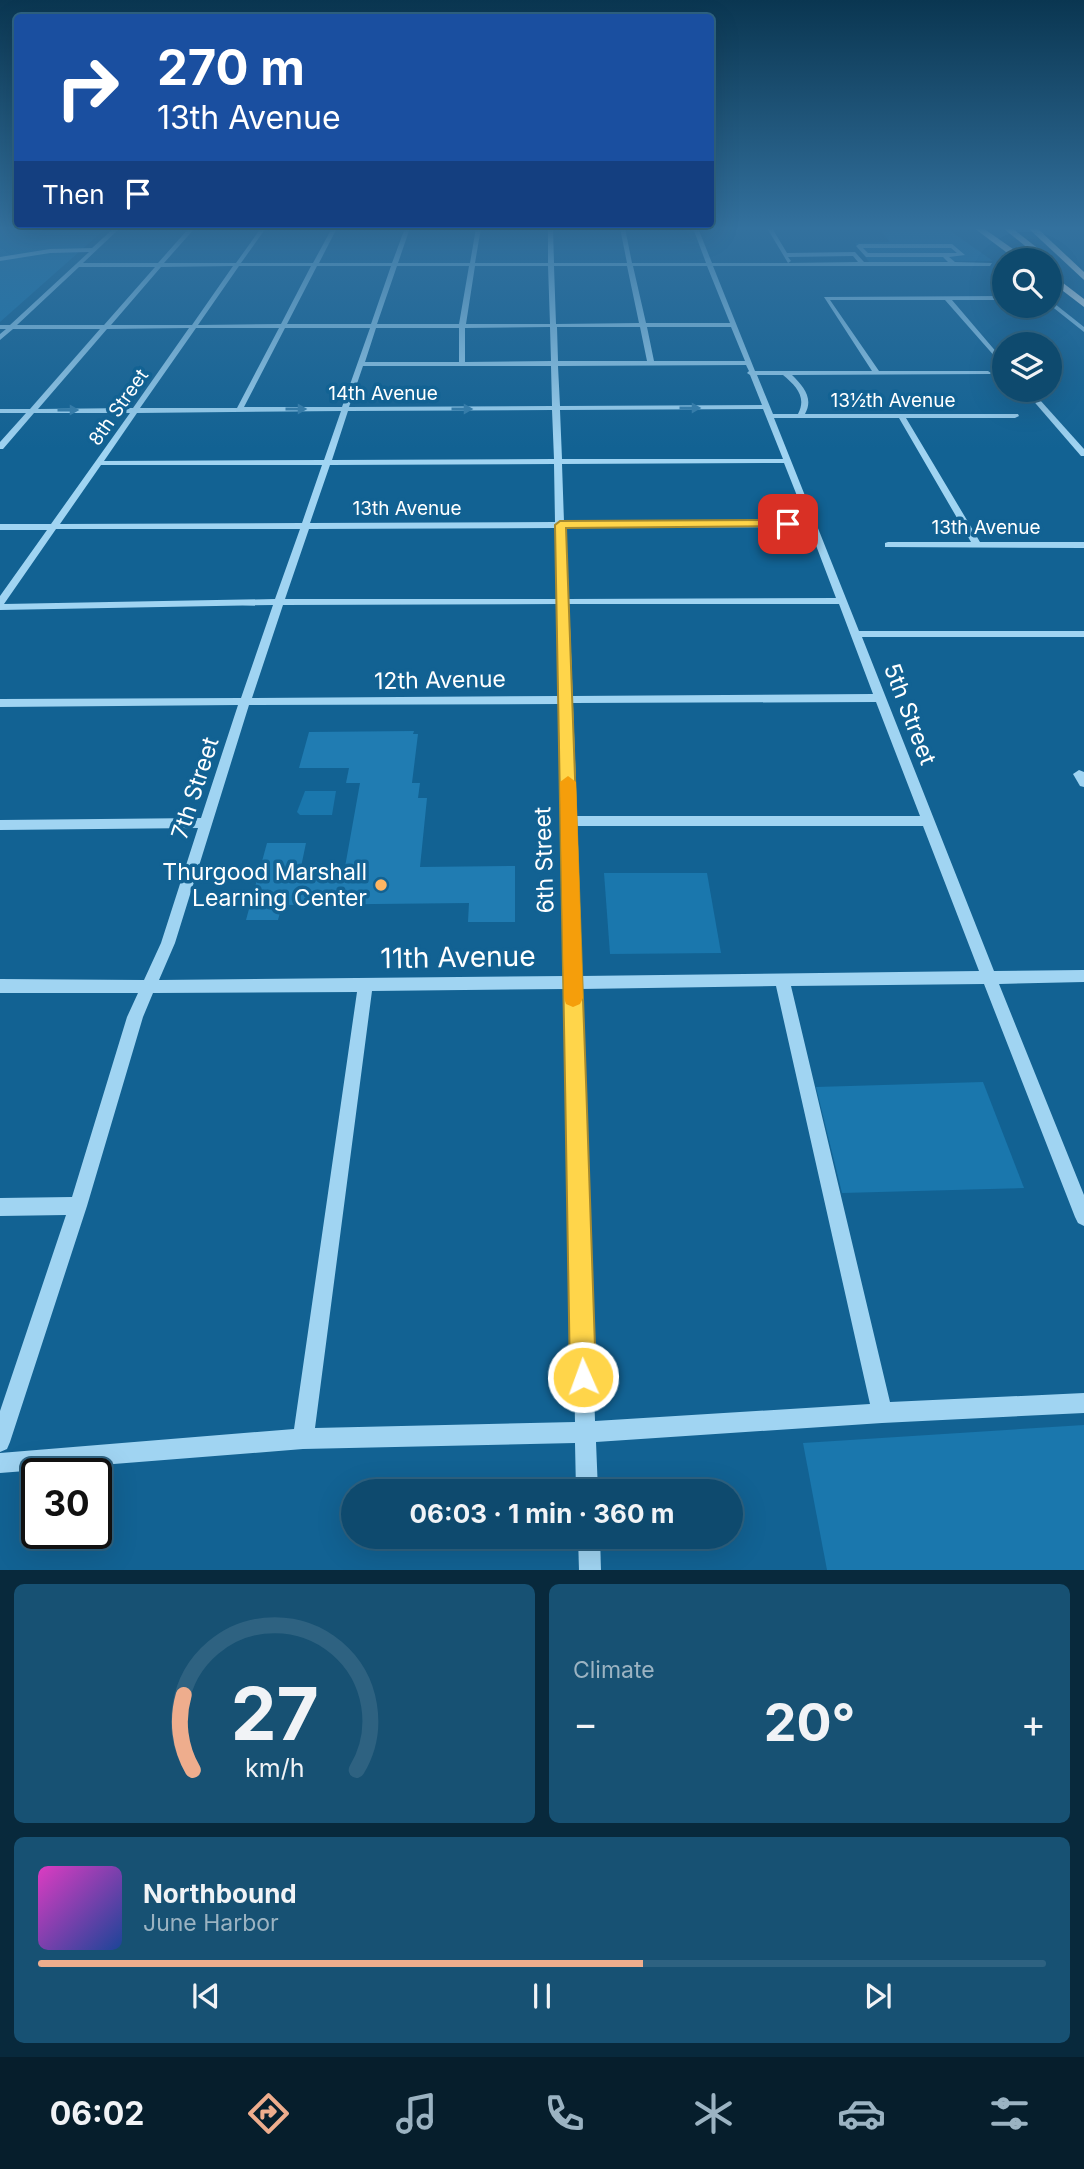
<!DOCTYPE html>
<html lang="en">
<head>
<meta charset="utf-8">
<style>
	body { margin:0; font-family:Inter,sans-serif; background:#175173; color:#f1f3f6; height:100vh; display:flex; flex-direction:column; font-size:26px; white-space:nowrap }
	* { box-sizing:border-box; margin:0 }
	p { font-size:23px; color:#9bb3c2 }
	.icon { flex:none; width:38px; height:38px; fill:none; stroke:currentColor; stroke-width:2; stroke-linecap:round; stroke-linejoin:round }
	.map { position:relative; height:1570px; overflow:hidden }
	.sheet { display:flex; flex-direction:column; gap:14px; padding:14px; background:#08293c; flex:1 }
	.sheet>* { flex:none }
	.hud { position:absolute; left:14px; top:14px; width:700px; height:214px; border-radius:7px; box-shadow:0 7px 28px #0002,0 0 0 2px #2e6281; background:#1a4fa0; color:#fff; overflow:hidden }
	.fabs { position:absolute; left:992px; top:248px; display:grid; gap:14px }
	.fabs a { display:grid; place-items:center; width:70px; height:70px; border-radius:50%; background:#0e4a6e; box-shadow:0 7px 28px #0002,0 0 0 2px #2e6281; font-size:35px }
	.speed { position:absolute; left:21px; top:1458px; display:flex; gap:14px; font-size:35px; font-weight:700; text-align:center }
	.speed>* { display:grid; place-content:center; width:91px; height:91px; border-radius:50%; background:#0e4a6e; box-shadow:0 7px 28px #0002,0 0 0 2px #2e6281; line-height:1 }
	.speed .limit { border:4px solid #111; border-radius:10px; background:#fff; color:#111 }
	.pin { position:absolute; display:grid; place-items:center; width:60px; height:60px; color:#fff; margin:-30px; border-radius:14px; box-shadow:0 4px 10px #0006 }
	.me { position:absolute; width:77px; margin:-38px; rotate:358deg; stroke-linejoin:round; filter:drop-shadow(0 0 5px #0008) }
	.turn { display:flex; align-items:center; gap:24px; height:147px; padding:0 28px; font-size:32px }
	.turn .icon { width:91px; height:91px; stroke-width:2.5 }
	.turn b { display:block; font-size:49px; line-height:60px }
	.then { display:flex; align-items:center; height:66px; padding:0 28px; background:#0003; gap:14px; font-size:26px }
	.big { font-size:52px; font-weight:700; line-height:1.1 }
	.sheet .tile { flex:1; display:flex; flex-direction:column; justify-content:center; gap:10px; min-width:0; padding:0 24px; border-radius:10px; background:#175173 }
	.sheet .dial { align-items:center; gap:0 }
	.dial svg { height:182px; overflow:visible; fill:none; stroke:#2e6281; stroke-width:7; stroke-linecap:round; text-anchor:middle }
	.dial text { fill:#f1f3f6; stroke:none }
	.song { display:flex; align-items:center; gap:21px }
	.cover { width:84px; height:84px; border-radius:10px; background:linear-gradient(135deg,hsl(310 70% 55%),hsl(220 70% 35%)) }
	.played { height:7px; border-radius:4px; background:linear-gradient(90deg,#eead8d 60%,#2e6281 60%) }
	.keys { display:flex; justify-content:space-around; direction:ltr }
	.heat { display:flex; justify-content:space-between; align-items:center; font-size:38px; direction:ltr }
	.sheet .tiles { flex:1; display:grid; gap:14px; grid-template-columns:1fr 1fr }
	.tile:last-child { grid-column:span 2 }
	.trip { position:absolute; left:341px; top:1479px; width:402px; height:70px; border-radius:35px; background:#0e4a6e; box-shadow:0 7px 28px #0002,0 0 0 2px #2e6281; font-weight:700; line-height:70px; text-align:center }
	.tabs { display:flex; height:112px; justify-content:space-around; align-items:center; background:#061e2c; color:#9bb3c2 }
	.tabs .icon { width:49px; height:49px }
	.tabs .current { color:#eead8d }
	.tabs b { font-size:32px; color:#f1f3f6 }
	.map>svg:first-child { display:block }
</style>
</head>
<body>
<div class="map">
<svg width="1084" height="1571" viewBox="0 0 1084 1571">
	<rect width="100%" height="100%" fill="#126293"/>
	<g fill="#1a77ad">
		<path d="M0,228h106l-106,94z"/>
		<path d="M878,228h68l47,33 -124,1 -14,-19 35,-1z"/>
		<path d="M305,791h31l-4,24h-32l-3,-3z"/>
		<path d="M604,873h103l14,80 -111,1z"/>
		<path d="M983,1082l41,106 -182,5 -26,-106z"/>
		<path d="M1084,1425v145h-257l-24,-127z"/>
	</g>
	<path fill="#207cb2" d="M414,731l-1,3h5l-6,49h8l-2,15h9l-7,69 95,-1v56h-47l1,-19 -187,2 -4,15h-32l21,-77h39l-5,24h44l15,-84h-14l3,-15h-50l10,-36z"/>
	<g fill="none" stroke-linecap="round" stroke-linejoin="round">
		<g fill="#a0d4f2" fill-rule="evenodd">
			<path d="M114,228h6l-37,35h75l31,-35h6l-31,35h72l25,-35h5l-25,35h72l19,-35h5l-18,35h73l13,-35h5l-12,35h72l6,-35h5l-6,35h73v-35h5l1,35h73l-7,-35h5l7,35h74l-13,-35h5l14,35h76l-21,-35h5l15,25 68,-1 9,10h84l-5,-5h-77l-10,-11 3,-2h93l13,11 -16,2 6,5 37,1 -2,3h-277l42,105h117l-48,-74 180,-1v4h-52l52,61v6l-59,-67h-115l49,71h109l3,2 -1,1 -198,1c11,11 22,23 13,39h213l1,2 -4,2h-109l74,124h104v6l-199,-1v-4l3,-1h83l-72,-124h-125l85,213h225v6h-222l132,334 90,-1v12l-85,2 85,211v31l-6,-3 -3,-6 -91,-233 -193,2 99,416 194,-9v20l-202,10 -286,19 2,49h-22l-1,-48 -272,6 -303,24v-20l294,-24 63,-437 -204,1 -10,24 -56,189 -77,236 -3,7 -7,3v-41l66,-196 -66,1v-18l72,-1 55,-180 11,-24h-138v-14l144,1 17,-37 37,-115 -198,2v-10l201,-2 37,-113 -238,2v-8l241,-1 32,-93 -273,5v-14l47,-66h-47v-6h51l79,-111h-96l-31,36h-3v-7l26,-29h-26v-4h30l70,-80h-87l-13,11v-6l6,-5h-6v-4h10l79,-73 -39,1 -50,8v-4l50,-8 42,-1zM863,248h88l6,5h-89zM853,256l5,6 -70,1 3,-2 -3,-4zM233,266l-41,59h-81l50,-58zM239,266h72l-30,58 -83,1zM317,266h74l-20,58h-84zM397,266h72l-10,58h-82zM475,266h73l2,58h-84zM554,266h73l12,57 -83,1zM633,266h74l23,57h-84zM79,267h76l-51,58h-87zM550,327l1,34 -86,1v-34zM557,327h83l7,34h-89zM647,327h84l14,34h-91zM189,328l-56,80 -95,1 69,-80zM196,328h83l-42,80h-97zM285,328h85l-28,79h-98zM376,328h83v34h-94zM746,365l3,6 -2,2 3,2 12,30 -202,1 -2,-40zM363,366h188l1,40 -203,1zM757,375h26c13,11 24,22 15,39h-25zM763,409l20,50h-221l-2,-49zM552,410l2,49 -222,1 16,-49zM341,411l-17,49 -220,1 33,-48zM784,463l23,58 -243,1 -2,-58zM554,464l1,58 -245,1 20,-58zM101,465h221l-20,58 -242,1zM809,527l27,71 -269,1 -3,-71zM556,528l1,71h-272l24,-70zM56,529h244l-25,70 -271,5zM558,604l2,92 -308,2 31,-93zM568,604h271l34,90 -302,2zM876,702l44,114h-344l-4,-113zM560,704l6,272 -407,4 16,-37 74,-238zM576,826h347l56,145 -398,5zM776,986l94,418 -275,17 -14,-432zM566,989l9,433 -260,6 57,-437z"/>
			<path d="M1050,300l34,27v5l-34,-27z"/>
			<path d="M1024,390h7l53,59v7h-3z"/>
			<path d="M1079,770l5,2v15l-4,-1 -7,-12z"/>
			<path d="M578,1536h22l1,35h-22z"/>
		</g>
		<g fill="#fff" fill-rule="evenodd">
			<path d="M974,228h9l47,33h-12z"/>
			<path d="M1003,228h9l37,29 -8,2z"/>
			<path d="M1028,228h9l47,44v8z"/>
			<path d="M1050,273l34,26v8l-34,-26z"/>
		</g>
	</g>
	<defs><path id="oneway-solid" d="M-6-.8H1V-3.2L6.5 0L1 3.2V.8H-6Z" transform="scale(1.75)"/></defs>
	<g fill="#367eab">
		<use href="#oneway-solid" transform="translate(690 408)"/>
		<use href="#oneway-solid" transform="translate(296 409)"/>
		<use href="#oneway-solid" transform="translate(462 409)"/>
		<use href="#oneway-solid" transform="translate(68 410)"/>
	</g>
	<linearGradient id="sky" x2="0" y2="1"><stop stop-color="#0a3651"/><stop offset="0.51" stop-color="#33719e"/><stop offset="1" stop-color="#33719e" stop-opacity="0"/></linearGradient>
	<rect width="1084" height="448" fill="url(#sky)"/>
	<path fill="#ffd54a" stroke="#a68a30" stroke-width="2" d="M788,520l4,1v5l-226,2c12,283 20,566 30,849l-4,9 -9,4 -9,-4 -4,-9c-5,-284 -9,-568 -15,-852l5,-4z"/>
	<path fill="#f59e0b" d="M568,776l8,6 7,216 -3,6 -7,3 -7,-3 -2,-6 -4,-216z"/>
	<circle fill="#ffb562" stroke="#126293" stroke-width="2.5" cx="381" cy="885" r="7"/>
	<g text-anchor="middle" stroke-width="7" stroke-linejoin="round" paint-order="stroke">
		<g font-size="19" fill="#fff" stroke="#126293">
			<text x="383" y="400">14th Avenue</text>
			<text x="893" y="407">13½th Avenue</text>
			<text transform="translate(118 407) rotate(-55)" y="7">8th Street</text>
			<text x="407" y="515">13th Avenue</text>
			<text x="986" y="534">13th Avenue</text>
		</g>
		<g font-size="23" fill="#fff" stroke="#126293">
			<text transform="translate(440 680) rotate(-1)" y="8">12th Avenue</text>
			<text transform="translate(910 714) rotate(69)" y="8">5th Street</text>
			<text transform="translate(195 788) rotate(-72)" y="8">7th Street</text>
			<text transform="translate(544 860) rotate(-92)" y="8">6th Street</text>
		</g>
		<g font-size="23" fill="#fff" stroke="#126293" text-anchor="end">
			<text x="367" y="880">Thurgood Marshall<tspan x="367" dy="26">Learning Center</tspan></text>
		</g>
		<g font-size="28" fill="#fff" stroke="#126293">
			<text transform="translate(458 957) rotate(-1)" y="10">11th Avenue</text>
		</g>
	</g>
</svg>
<div class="fabs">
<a><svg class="icon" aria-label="search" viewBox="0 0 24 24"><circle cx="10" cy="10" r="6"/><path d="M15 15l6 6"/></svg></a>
<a><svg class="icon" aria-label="layers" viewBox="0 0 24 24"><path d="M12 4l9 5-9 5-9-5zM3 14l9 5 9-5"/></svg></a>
</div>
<div class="speed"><div class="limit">30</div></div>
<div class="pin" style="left:788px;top:524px;background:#d93025"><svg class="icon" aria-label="arrive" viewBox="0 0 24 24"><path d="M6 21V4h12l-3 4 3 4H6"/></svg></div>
<svg class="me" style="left:583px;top:1377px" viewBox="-20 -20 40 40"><circle r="17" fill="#ffd54a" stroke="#fff" stroke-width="3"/><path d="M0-11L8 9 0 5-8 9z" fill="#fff"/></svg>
<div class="trip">06:03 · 1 min · 360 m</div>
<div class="hud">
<div class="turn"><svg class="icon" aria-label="right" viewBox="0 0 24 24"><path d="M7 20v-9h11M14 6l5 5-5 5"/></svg><div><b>270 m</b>13th Avenue</div></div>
<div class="then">Then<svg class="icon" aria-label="arrive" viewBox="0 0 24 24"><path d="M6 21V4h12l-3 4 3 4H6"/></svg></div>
</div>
</div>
<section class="sheet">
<div class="tiles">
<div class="tile dial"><svg viewBox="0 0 100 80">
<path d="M14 69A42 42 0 1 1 86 69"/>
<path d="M14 69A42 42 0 0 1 10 36" stroke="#eead8d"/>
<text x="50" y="56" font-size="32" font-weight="700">27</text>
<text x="50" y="72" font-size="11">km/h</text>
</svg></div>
<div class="tile"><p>Climate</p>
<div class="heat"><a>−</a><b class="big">20°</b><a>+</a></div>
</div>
<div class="tile">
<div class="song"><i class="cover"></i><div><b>Northbound</b><p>June Harbor</p></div></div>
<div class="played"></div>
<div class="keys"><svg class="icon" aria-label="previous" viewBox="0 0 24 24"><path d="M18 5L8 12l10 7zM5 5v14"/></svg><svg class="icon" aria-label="pause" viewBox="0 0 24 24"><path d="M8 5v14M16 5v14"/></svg><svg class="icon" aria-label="next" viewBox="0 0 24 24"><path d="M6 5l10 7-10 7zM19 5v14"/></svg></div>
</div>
</div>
</section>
<nav class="tabs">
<b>06:02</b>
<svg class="icon current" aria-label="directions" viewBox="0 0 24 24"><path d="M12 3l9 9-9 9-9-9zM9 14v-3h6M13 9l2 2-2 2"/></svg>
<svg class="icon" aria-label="music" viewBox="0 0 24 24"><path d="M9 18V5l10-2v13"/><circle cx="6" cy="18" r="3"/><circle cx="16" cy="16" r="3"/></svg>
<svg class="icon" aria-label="phone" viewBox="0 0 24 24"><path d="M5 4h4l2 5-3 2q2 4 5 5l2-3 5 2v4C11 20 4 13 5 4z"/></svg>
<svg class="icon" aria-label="climate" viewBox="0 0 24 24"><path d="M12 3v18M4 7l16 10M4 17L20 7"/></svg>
<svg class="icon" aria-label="car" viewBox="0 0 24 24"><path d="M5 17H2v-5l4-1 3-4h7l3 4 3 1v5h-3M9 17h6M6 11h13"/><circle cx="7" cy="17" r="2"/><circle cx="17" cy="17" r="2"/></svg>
<svg class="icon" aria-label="filters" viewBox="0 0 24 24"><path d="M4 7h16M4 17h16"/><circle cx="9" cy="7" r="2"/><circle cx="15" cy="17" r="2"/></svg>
</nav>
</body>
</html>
